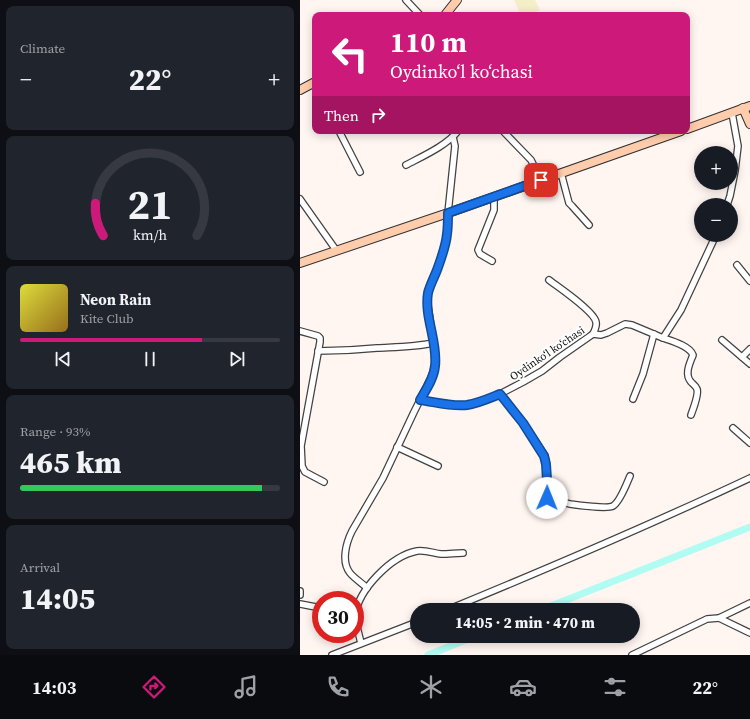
<!DOCTYPE html>
<html lang="en">
<head>
<meta charset="utf-8">
<style>
	body { margin:0; font-family:"Source Serif 4",serif; background:#20242c; color:#f1f3f6; height:100vh; display:flex; flex-direction:column; font-size:15px; white-space:nowrap }
	* { box-sizing:border-box; margin:0 }
	p { font-size:13px; color:#9ea1a6 }
	.icon { flex:none; width:22px; height:22px; fill:none; stroke:currentColor; stroke-width:2; stroke-linecap:round; stroke-linejoin:round }
	.map { position:relative; flex:1; overflow:hidden }
	.sheet { display:flex; flex-direction:column; gap:6px; padding:6px; background:#0d0f14; width:300px }
	.sheet>* { flex:none }
	.hud { position:absolute; left:12px; top:12px; width:378px; height:122px; border-radius:8px; box-shadow:0 2px 10px #0003; background:#cd197a; color:#fff; overflow:hidden }
	.fabs { position:absolute; left:394px; top:146px; display:grid; gap:8px }
	.fabs a { display:grid; place-items:center; width:44px; height:44px; border-radius:50%; background:#171b24; box-shadow:0 2px 10px #0003; font-size:20px }
	.speed { position:absolute; left:12px; top:591px; display:flex; gap:8px; font-size:20px; font-weight:700; text-align:center }
	.speed>* { display:grid; place-content:center; width:52px; height:52px; border-radius:50%; background:#171b24; box-shadow:0 2px 10px #0003; line-height:1 }
	.speed .limit { border:6px solid #d22; background:#fff; color:#111 }
	.pin { position:absolute; display:grid; place-items:center; width:34px; height:34px; color:#fff; margin:-17px; border-radius:8px; box-shadow:0 2px 6px #0006 }
	.me { position:absolute; width:44px; margin:-22px; rotate:1deg; stroke-linejoin:round; filter:drop-shadow(0 0 3px #0008) }
	.turn { display:flex; align-items:center; gap:14px; height:84px; padding:0 12px; font-size:18px }
	.turn .icon { width:52px; height:52px; stroke-width:2.5 }
	.turn b { display:block; font-size:28px; line-height:34px }
	.then { display:flex; align-items:center; height:38px; padding:0 12px; background:#0003; gap:8px; font-size:15px }
	.big { font-size:30px; font-weight:800; line-height:1.1 }
	.sheet .tile { flex:1; display:flex; flex-direction:column; justify-content:center; gap:6px; min-width:0; padding:0 14px; border-radius:8px; background:#20242c }
	.sheet .dial { align-items:center; gap:0 }
	.dial svg { height:104px; overflow:visible; fill:none; stroke:#363941; stroke-width:7; stroke-linecap:round; text-anchor:middle }
	.dial text { fill:#f1f3f6; stroke:none }
	.song { display:flex; align-items:center; gap:12px }
	.cover { width:48px; height:48px; border-radius:6px; background:linear-gradient(135deg,hsl(60 70% 55%),hsl(40 70% 35%)) }
	.played { height:4px; border-radius:2px; background:linear-gradient(90deg,#cd197a 70%,#363941 70%) }
	.keys { display:flex; justify-content:space-around; direction:ltr }
	.heat { display:flex; justify-content:space-between; align-items:center; font-size:22px; direction:ltr }
	.charge { height:6px; border-radius:3px; background:linear-gradient(90deg,#34c759 93%,#363941 0) }
	.trip { position:absolute; left:110px; top:603px; width:230px; height:40px; border-radius:20px; background:#171b24; box-shadow:0 2px 10px #0003; font-weight:800; line-height:40px; text-align:center }
	.tabs { display:flex; height:64px; justify-content:space-around; align-items:center; background:#090b0e; color:#9ea1a6 }
	.tabs .icon { width:28px; height:28px }
	.tabs .current { color:#cd197a }
	.tabs b { font-size:18px; color:#f1f3f6 }
	main { display:flex; flex:1; min-height:0 }
	.map>svg:first-child { display:block }
</style>
</head>
<body>
<main>
<section class="sheet">
<div class="tile"><p>Climate</p>
<div class="heat"><a>−</a><b class="big">22°</b><a>+</a></div>
</div>
<div class="tile dial"><svg viewBox="0 0 100 80">
<path d="M14 69A42 42 0 1 1 86 69"/>
<path d="M14 69A42 42 0 0 1 8 44" stroke="#cd197a"/>
<text x="50" y="56" font-size="32" font-weight="700">21</text>
<text x="50" y="72" font-size="11">km/h</text>
</svg></div>
<div class="tile">
<div class="song"><i class="cover"></i><div><b>Neon Rain</b><p>Kite Club</p></div></div>
<div class="played"></div>
<div class="keys"><svg class="icon" aria-label="previous" viewBox="0 0 24 24"><path d="M18 5L8 12l10 7zM5 5v14"/></svg><svg class="icon" aria-label="pause" viewBox="0 0 24 24"><path d="M8 5v14M16 5v14"/></svg><svg class="icon" aria-label="next" viewBox="0 0 24 24"><path d="M6 5l10 7-10 7zM19 5v14"/></svg></div>
</div>
<div class="tile"><p>Range · 93%</p><b class="big">465 km</b><div class="charge"></div></div>
<div class="tile"><p>Arrival</p><b class="big">14:05</b></div>
</section>
<div class="map">
<svg width="450" height="655" viewBox="0 0 450 655">
	<rect width="100%" height="100%" fill="#fff5f1"/>
	<path fill="#f4eec9" d="M214,0h21l5,10 -12,5h-7z"/>
	<g fill="none" stroke-linecap="round" stroke-linejoin="round">
		<g stroke="#b0fcf3" stroke-width="7">
			<path d="M241,610l209,-83"/>
			<path d="M128,655l48,-19"/>
		</g>
		<defs>
			<g id="street">
				<path d="M106,0l14,15"/>
				<path d="M39,131l21,41"/>
				<path d="M203,131l28,29 10,20"/>
				<path d="M106,165c17,-9 40,-19 52,-34"/>
				<path d="M261,173l8,30 3,3 17,19"/>
				<path d="M0,199l36,51"/>
				<path d="M427,205l3,-9 5,-25 3,-25 -6,-33"/>
				<path d="M192,261l-12,-7 -2,-4 16,-40v-13"/>
				<path d="M437,265l13,16"/>
				<path d="M249,280c9,7 45,31 47,42 1,4 -1,8 -3,12"/>
				<path d="M0,331l18,5 2,2v4l-19,104 1,20 3,6 2,1 17,9"/>
				<path d="M363,338c9,3 27,8 30,17 -3,8 -9,19 -2,27 2,2 5,4 6,7 2,6 -4,20 -6,26"/>
				<path d="M422,340l28,24"/>
				<path d="M18,351c20,0 39,-1 59,-3 19,-1 38,-1 56,-5"/>
				<path d="M442,357l8,-8"/>
				<path d="M200,394l23,29 22,33 1,8 1,15 -3,15 2,3c7,3 16,5 24,7 7,1 38,5 43,2 7,-4 14,-23 17,-30"/>
				<path d="M333,399l10,-25 11,-40"/>
				<path d="M120,400l35,5h13l16,-5 16,-6 23,-12 19,-11 18,-14 33,-23 8,1 6,-2 18,-9 7,1 31,13 18,-28 35,-75"/>
				<path d="M433,428l17,15"/>
				<path d="M97,447l41,19"/>
				<path d="M67,588c-5,-5 -12,-9 -17,-15 -9,-11 -4,-30 2,-42l31,-53 31,-66 18,-36 3,-10v-12l-7,-48v-12l3,-11 6,-14 7,-21 3,-13 1,-22 7,-67 -2,-9"/>
				<path d="M0,591v4"/>
				<path d="M0,604l21,4"/>
				<path d="M147,610c102,-42 203,-85 303,-132"/>
				<path d="M55,615c4,-26 36,-59 62,-64 9,-1 16,2 24,3 8,0 15,-1 22,-1"/>
				<path d="M419,618l31,15"/>
				<path d="M55,619l6,24"/>
				<path d="M32,655l85,-33"/>
				<path d="M332,655l75,-36 12,-1 31,-15"/>
			</g>
			<g id="secondary">
				<path d="M145,15l12,-15"/>
				<path d="M0,90l15,-8"/>
				<path d="M443,108l7,16"/>
				<path d="M387,129l63,-23"/>
				<path d="M0,263l148,-50 233,-82"/>
			</g>
		</defs>
		<use href="#street" stroke="#424242" stroke-width="8"/>
		<use href="#secondary" stroke="#313131" stroke-width="10"/>
		<use href="#street" stroke="#fff" stroke-width="5.5"/>
		<use href="#secondary" stroke="#ffcdac" stroke-width="8"/>
	</g>
	<g fill="none" stroke-linecap="round" stroke-linejoin="round">
		<defs>
			<path id="route" d="M241,180l-93,33c0,7 0,14 -1,21 -1,12 -6,25 -10,36 -3,8 -7,15 -9,23 -4,24 10,49 7,73 -1,12 -9,24 -15,34 15,2 32,7 47,5 12,-2 23,-7 33,-11l23,29 21,33 2,8 1,16 -3,14 1,2 2,2"/>
		</defs>
		<use href="#route" stroke="#114b97" stroke-width="10"/>
		<use href="#route" stroke="#1a73e8" stroke-width="7"/>
	</g>
	<g text-anchor="middle" stroke-width="4" stroke-linejoin="round" paint-order="stroke">
		<g font-size="11" fill="#0f0f0f" stroke="#fff">
			<text transform="translate(247 353) rotate(-34)" y="4">Oydinkoʻl koʻchasi</text>
		</g>
	</g>
</svg>
<div class="fabs">
<a>+</a>
<a>−</a>
</div>
<div class="speed"><div class="limit">30</div></div>
<div class="pin" style="left:241px;top:180px;background:#d93025"><svg class="icon" aria-label="arrive" viewBox="0 0 24 24"><path d="M6 21V4h12l-3 4 3 4H6"/></svg></div>
<svg class="me" style="left:247px;top:498px" viewBox="-20 -20 40 40"><circle r="19" fill="#fff"/><path d="M0-13L10 11 0 6-10 11z" fill="#1a73e8"/></svg>
<div class="trip">14:05 · 2 min · 470 m</div>
<div class="hud">
<div class="turn"><svg class="icon" aria-label="left" viewBox="0 0 24 24"><path d="M17 20v-9H6M10 6l-5 5 5 5"/></svg><div><b>110 m</b>Oydinkoʻl koʻchasi</div></div>
<div class="then">Then<svg class="icon" aria-label="right" viewBox="0 0 24 24"><path d="M7 20v-9h11M14 6l5 5-5 5"/></svg></div>
</div>
</div>
</main>
<nav class="tabs">
<b>14:03</b>
<svg class="icon current" aria-label="directions" viewBox="0 0 24 24"><path d="M12 3l9 9-9 9-9-9zM9 14v-3h6M13 9l2 2-2 2"/></svg>
<svg class="icon" aria-label="music" viewBox="0 0 24 24"><path d="M9 18V5l10-2v13"/><circle cx="6" cy="18" r="3"/><circle cx="16" cy="16" r="3"/></svg>
<svg class="icon" aria-label="phone" viewBox="0 0 24 24"><path d="M5 4h4l2 5-3 2q2 4 5 5l2-3 5 2v4C11 20 4 13 5 4z"/></svg>
<svg class="icon" aria-label="climate" viewBox="0 0 24 24"><path d="M12 3v18M4 7l16 10M4 17L20 7"/></svg>
<svg class="icon" aria-label="car" viewBox="0 0 24 24"><path d="M5 17H2v-5l4-1 3-4h7l3 4 3 1v5h-3M9 17h6M6 11h13"/><circle cx="7" cy="17" r="2"/><circle cx="17" cy="17" r="2"/></svg>
<svg class="icon" aria-label="filters" viewBox="0 0 24 24"><path d="M4 7h16M4 17h16"/><circle cx="9" cy="7" r="2"/><circle cx="15" cy="17" r="2"/></svg>
<b>22°</b>
</nav>
</body>
</html>
